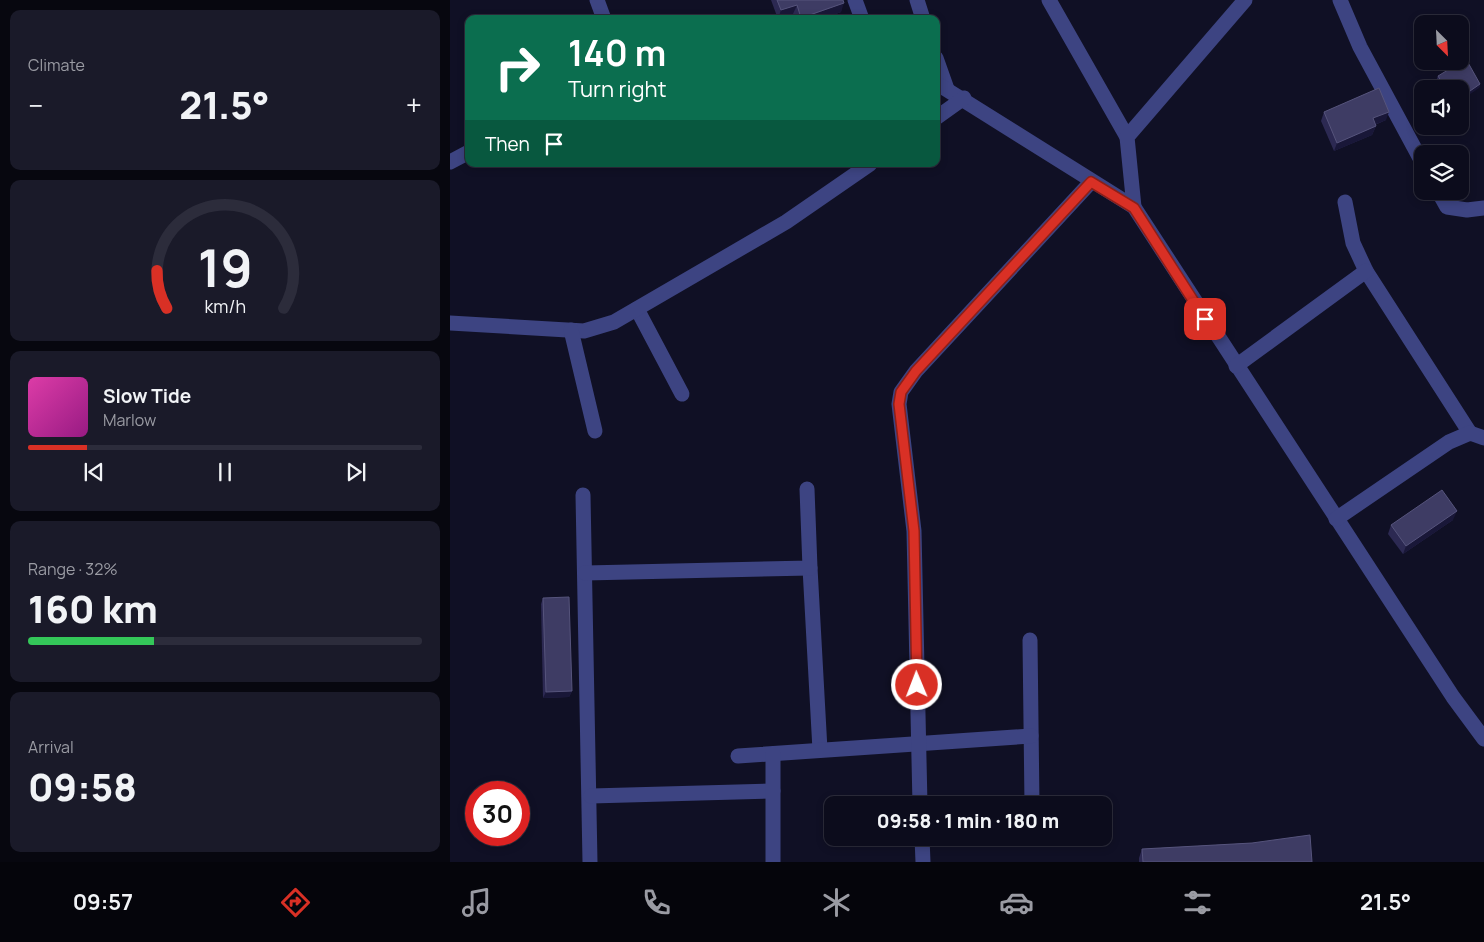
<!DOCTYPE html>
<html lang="en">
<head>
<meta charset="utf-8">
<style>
	body { margin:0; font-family:Manrope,sans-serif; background:#1a1a29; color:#f1f3f6; height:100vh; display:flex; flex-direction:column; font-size:19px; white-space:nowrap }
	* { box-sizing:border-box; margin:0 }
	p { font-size:16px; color:#9a9ba3 }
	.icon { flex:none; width:28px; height:28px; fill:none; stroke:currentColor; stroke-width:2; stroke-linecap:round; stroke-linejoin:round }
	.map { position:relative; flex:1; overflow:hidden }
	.sheet { display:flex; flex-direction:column; gap:10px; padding:10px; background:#07070f; width:450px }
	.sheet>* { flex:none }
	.banner { position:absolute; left:15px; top:15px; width:475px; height:152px; border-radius:10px; box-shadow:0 2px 8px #0003,0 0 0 1px #2c2c3b; background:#0b6e4f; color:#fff; overflow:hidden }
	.needle { width:32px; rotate:156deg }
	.tools { position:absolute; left:964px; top:15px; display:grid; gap:10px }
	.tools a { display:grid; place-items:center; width:55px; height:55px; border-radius:10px; background:#0c0c1c; box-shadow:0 2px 8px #0003,0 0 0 1px #2c2c3b; font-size:25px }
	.speed { position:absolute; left:15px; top:781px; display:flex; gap:10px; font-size:25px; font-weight:700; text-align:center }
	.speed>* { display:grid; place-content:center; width:65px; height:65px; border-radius:50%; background:#0c0c1c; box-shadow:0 2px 8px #0003,0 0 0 1px #2c2c3b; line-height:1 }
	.speed .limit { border:8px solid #d22; background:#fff; color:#111 }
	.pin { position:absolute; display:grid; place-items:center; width:42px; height:42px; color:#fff; margin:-21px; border-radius:10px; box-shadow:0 2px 8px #0006 }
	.me { position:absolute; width:55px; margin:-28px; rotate:359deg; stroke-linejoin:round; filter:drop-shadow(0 0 4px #0008) }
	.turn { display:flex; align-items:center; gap:18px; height:105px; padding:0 20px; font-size:22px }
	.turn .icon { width:65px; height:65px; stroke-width:2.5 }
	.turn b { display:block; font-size:35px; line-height:42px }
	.then { display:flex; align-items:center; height:48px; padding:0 20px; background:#0003; gap:10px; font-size:19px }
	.big { font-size:38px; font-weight:800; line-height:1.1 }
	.sheet .widget { flex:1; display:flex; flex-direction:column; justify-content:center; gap:8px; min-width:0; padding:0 18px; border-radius:10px; background:#1a1a29 }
	.sheet .dial { align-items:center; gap:0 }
	.dial svg { height:130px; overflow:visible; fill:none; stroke:#2c2c3b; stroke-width:7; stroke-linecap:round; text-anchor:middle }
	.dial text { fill:#f1f3f6; stroke:none }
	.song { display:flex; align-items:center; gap:15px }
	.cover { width:60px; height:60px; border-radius:8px; background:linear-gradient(135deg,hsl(320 70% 55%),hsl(310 70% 35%)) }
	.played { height:5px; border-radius:2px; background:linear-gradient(90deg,#d93025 15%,#2c2c3b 15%) }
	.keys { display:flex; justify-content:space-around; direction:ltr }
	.heat { display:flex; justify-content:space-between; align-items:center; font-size:28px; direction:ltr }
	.charge { height:8px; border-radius:4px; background:linear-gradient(90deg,#34c759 32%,#2c2c3b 0) }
	.trip { position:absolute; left:374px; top:796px; width:288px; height:50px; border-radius:10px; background:#0c0c1c; box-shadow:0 2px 8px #0003,0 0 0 1px #2c2c3b; font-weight:800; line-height:50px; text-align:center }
	.tab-bar { display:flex; height:80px; justify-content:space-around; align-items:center; background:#05050b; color:#9a9ba3 }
	.tab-bar .icon { width:35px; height:35px }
	.tab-bar .on { color:#d93025 }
	.tab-bar b { font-size:22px; color:#f1f3f6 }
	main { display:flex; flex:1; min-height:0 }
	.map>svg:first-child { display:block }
</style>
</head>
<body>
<main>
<section class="sheet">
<div class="widget"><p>Climate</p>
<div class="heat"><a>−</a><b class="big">21.5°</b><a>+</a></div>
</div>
<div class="widget dial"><svg viewBox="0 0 100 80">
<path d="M14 69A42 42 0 1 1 86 69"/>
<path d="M14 69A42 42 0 0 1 8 46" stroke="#d93025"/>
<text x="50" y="56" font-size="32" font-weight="700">19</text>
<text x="50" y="72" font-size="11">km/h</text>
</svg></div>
<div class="widget">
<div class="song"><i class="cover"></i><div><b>Slow Tide</b><p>Marlow</p></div></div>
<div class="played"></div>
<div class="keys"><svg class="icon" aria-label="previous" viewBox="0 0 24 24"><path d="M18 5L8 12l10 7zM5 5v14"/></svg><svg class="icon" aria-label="pause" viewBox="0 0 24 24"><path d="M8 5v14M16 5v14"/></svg><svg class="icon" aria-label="next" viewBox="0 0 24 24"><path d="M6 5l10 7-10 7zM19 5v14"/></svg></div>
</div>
<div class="widget"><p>Range · 32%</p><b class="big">160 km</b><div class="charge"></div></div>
<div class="widget"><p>Arrival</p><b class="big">09:58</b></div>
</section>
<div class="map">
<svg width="1034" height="862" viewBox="0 0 1034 862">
	<rect width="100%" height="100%" fill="#101025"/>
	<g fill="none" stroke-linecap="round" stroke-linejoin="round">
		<g stroke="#3d4482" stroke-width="15">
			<path d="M147,0l7,19"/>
			<path d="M405,0l7,19"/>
			<path d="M467,0l6,19"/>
			<path d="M599,0l78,137"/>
			<path d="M890,0l20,47 62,115"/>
			<path d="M486,58l11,31"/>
			<path d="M486,83l198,124 319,490 31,42"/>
			<path d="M486,118l28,-20"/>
			<path d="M0,162l19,-10"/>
			<path d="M988,191l9,16 20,3 17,-2"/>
			<path d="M895,202l8,41 13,28 104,162"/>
			<path d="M684,207l-7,-70 118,-137"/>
			<path d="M187,309l45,85"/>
			<path d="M0,323l134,8 30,-9 172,-100 84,-58"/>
			<path d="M121,330l24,101"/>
			<path d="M786,366l130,-95"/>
			<path d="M133,495l7,367"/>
			<path d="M886,519l113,-77 21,-9 14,5"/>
			<path d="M360,568l10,182"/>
			<path d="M135,573l225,-5 -3,-79"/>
			<path d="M580,640l2,165"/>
			<path d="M288,756l293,-20"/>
			<path d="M141,796l182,-5"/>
			<path d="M470,805l-6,-274 -15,-127 2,-12 15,-21 175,-189"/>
			<path d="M472,838l1,24"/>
			<path d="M323,862v-108"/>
		</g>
	</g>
	<g fill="#2c2952">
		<path d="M321,0h72l-2,12 -19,7h-27l-2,-5 -15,5z"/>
		<path d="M988,76l42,8 -1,4 -38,1 -5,-8z"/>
		<path d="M874,112l62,8 -11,5 1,1 -4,9 -38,16 -13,-30z"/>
		<path d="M1003,520l-50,34 -15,-20 3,-9z"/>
		<path d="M93,598l29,93 -3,6 -26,1 -2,-94z"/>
		<path d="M802,843l60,19h-173v-4l3,-9z"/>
	</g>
	<g fill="#191738">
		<path d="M394,3l-3,9 -19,7h-21z"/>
		<path d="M347,5l-4,9 -15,5 3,-9z"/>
		<path d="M1030,84l-1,4 -19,13v-3z"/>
		<path d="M939,112l-3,8 -17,7 4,-9z"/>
		<path d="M926,126l-4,9 -38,16 3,-8z"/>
		<path d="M1007,511l-4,9 -50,34 3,-8z"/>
		<path d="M122,691l-3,6 -26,1 3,-6z"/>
	</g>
	<g fill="#3e3c64" stroke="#56547c">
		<path d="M327,0h66l1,3 -43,15 -4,-13 -16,5z"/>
		<path d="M1016,59l14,25 -20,14v-9h-14l-8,-13z"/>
		<path d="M929,88l10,24 -16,6 3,8 -39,17 -13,-31z"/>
		<path d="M992,490l15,21 -51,35 -15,-21z"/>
		<path d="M119,597l3,94 -26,1 -3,-94z"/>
		<path d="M860,835l2,27h-169l-1,-13 110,-6z"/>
	</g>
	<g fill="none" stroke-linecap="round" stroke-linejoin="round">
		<defs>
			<path id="route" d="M467,685l-3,-154 -15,-127 2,-12 15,-21 175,-189 43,26 71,111"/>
		</defs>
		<use href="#route" stroke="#8d1f18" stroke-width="12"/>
		<use href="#route" stroke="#d93025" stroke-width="9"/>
	</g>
</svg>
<div class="tools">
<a><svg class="needle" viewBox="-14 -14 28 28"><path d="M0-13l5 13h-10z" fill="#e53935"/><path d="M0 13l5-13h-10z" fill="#9a9ba3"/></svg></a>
<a><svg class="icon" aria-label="sound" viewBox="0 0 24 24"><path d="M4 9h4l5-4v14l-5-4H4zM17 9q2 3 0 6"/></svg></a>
<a><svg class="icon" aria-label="layers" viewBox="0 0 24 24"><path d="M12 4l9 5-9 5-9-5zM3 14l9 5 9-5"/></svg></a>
</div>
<div class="speed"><div class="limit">30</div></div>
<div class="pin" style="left:755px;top:319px;background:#d93025"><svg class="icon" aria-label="arrive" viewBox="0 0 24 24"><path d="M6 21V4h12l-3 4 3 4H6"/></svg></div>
<svg class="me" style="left:467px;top:685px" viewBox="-20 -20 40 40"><circle r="17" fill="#d93025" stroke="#fff" stroke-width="3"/><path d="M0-11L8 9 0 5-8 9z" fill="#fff"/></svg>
<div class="trip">09:58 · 1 min · 180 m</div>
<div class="banner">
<div class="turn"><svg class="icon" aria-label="right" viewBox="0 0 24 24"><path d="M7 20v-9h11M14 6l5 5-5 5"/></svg><div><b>140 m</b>Turn right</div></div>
<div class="then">Then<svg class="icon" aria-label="arrive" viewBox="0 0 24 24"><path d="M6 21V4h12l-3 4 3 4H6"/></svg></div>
</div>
</div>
</main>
<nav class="tab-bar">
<b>09:57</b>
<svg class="icon on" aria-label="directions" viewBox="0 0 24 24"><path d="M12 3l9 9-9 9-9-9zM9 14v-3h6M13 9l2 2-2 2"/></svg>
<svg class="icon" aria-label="music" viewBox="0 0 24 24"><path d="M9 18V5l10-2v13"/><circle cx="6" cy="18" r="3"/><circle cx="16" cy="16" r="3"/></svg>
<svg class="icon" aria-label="phone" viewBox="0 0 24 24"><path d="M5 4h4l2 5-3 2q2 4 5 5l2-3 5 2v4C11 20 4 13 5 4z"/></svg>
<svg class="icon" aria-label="climate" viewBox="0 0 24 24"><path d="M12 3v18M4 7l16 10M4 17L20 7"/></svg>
<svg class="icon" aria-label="car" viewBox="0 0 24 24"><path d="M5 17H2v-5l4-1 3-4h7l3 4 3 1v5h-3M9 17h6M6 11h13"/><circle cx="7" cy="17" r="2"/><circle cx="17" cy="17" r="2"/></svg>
<svg class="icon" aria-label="filters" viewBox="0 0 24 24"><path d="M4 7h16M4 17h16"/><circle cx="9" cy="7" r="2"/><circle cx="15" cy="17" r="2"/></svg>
<b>21.5°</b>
</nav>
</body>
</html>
